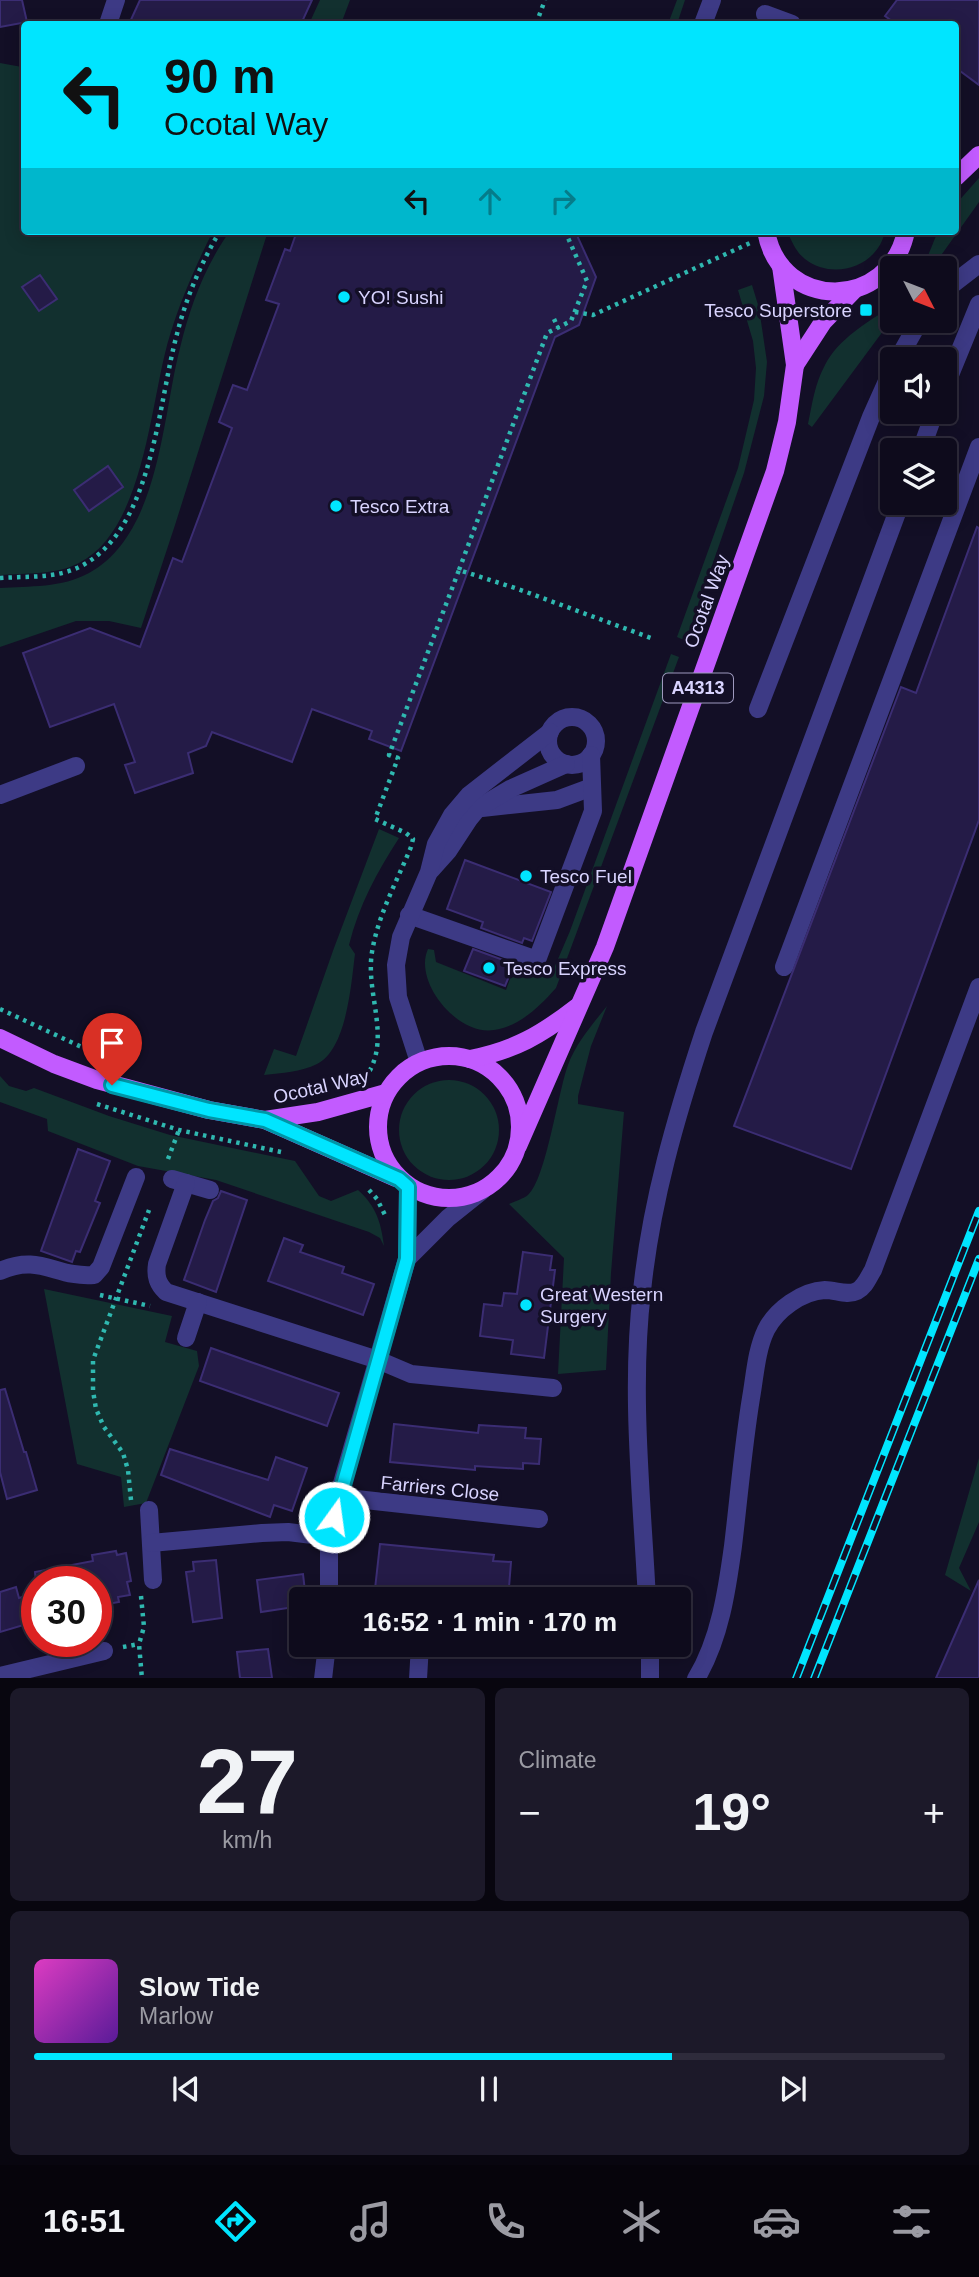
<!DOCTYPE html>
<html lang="en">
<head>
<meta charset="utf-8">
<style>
	body { margin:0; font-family:Helvetica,sans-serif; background:#1c1929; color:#f1f3f6; height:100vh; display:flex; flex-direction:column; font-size:26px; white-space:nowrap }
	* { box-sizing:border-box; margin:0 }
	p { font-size:23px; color:#9b9ba3 }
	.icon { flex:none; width:38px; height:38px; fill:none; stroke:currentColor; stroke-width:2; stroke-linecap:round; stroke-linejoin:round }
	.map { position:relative; height:1678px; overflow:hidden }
	.panel { display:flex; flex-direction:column; gap:10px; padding:10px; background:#08060f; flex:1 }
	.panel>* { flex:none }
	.hud { position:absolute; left:21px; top:21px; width:938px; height:214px; border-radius:7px; box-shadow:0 4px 18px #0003,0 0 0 2px #2e2b3b; background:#00e5ff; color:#111; overflow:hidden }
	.needle { width:46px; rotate:132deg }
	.tools { position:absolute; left:880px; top:256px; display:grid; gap:14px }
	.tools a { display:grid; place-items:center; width:77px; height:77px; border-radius:7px; background:#0e0b1c; box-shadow:0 4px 18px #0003,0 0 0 2px #2e2b3b; font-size:35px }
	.speed { position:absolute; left:21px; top:1566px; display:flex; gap:14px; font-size:35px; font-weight:700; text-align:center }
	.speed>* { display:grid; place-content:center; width:91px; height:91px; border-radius:50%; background:#0e0b1c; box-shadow:0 4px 18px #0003,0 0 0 2px #2e2b3b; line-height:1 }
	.speed .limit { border:10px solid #d22; background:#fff; color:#111 }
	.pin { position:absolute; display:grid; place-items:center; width:60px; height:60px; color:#fff; margin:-72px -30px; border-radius:50% 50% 50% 0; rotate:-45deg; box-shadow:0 0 7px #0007 }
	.pin .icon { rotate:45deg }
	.me { position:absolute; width:77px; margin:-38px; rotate:14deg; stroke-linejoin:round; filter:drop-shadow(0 0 5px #0008) }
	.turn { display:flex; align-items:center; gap:24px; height:147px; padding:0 28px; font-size:32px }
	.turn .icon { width:91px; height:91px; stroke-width:2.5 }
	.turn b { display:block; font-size:49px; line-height:60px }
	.lanes { display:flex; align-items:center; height:66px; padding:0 28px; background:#0003; justify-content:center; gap:35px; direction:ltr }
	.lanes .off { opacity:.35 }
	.big { font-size:52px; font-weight:700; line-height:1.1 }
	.panel .card { flex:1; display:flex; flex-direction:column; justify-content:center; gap:10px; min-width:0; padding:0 24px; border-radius:10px; background:#1c1929 }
	.panel .dial { align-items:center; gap:0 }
	.dial b { font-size:91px; line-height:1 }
	.song { display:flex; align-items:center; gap:21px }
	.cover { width:84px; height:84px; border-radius:10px; background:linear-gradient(135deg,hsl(310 70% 55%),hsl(270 70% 35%)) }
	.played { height:7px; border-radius:4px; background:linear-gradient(90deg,#00e5ff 70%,#2e2b3b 70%) }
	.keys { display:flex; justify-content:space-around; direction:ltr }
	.heat { display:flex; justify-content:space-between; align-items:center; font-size:38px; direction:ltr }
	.panel .tiles { flex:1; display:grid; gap:10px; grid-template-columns:1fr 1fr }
	.card:last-child { grid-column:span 2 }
	.trip { position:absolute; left:289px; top:1587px; width:402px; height:70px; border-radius:7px; background:#0e0b1c; box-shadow:0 4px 18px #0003,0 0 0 2px #2e2b3b; font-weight:700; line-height:70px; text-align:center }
	.menu { display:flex; height:112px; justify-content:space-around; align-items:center; background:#06040b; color:#9b9ba3 }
	.menu .icon { width:49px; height:49px }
	.menu .selected { color:#00e5ff }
	.menu b { font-size:32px; color:#f1f3f6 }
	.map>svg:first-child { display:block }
</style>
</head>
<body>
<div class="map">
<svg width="979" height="1679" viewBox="0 0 979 1679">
	<rect width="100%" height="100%" fill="#130f26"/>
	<g fill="#12302f">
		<path d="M320,0h30l-9,24h-32z"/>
		<path d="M677,0h8l-8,24h-9z"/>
		<path d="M0,63l22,4 2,-3v167h189c-17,34 -32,68 -43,104 -20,63 -24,194 -91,228 -23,12 -53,10 -79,12z"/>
		<path d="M979,178v24l-47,66h-9l15,-37h18v-27z"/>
		<path d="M230,231h38l-93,294 -34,103 -32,-7h-33l-76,26v-59c29,-2 62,0 89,-15 71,-39 73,-156 91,-225 10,-42 25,-82 50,-117z"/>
		<path d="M787,231h98c-7,36 -52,50 -80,28 -9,-7 -13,-17 -18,-28z"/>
		<path d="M752,285l7,23 8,54 -3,34 -20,77 -58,168 -9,-4 61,-169 16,-68 2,-32 -3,-27 -15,-51z"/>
		<path d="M892,306v13l-80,108 -4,-3c4,-20 7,-41 17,-59 13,-26 43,-43 67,-59z"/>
		<path d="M671,654l8,3 -123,331c-17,19 -36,38 -62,42 -37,6 -81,-49 -66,-81l6,1 2,12 70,28 8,-22 4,1 3,-7 31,11 18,-42z"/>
		<path d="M379,829l20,9c-22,34 -40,67 -50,107l6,9c-4,30 -8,95 -38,110 -16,8 -35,9 -53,11l10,-26 22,7 38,-108z"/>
		<path d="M607,1006l-16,40 -13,50v8l46,8 -13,161 -5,97 -48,4 6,-116 -55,-54c6,-3 14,-5 19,-9 18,-16 30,-103 40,-130 8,-22 24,-40 39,-59z"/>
		<path d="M0,1076l9,10 17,5 8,-3 75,28 61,19 125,26 24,35 12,5 27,-11c18,16 23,32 26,56l-4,-8 -11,-6 -153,-52 -78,-14 -90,-35 -1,-12 -47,-17z"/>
		<circle cx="449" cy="1130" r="50"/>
		<path d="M44,1289l128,27 -7,26 32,9 2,15 -53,137 -22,4 -3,-30 -44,-13z"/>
		<path d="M979,1458v64l-20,46 12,23 -26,-16z"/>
	</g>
	<g fill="#241b47" stroke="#3b2d73" stroke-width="2">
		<path d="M0,0h22l5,22 -27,5z"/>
		<path d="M140,0h172l-11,24h-172z"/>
		<path d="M897,0h82v85l-23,-17v-44h-60l-11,-8z"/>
		<path d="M297,231h278l21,46 -17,48 -24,12 -154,414 -32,-12 3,-8 -60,-22 -20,53 -80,-30 -6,14 -18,7 5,20 -58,20 -10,-28 10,-3 -21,-58 -64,23 -27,-74 67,-25 50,19 33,-89 9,4 50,-134 -13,-6 14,-37 14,5 32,-86 -13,-4 19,-51 5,2z"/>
		<path d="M40,275l17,24 -18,12 -17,-24z"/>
		<path d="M108,466l15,21 -34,24 -15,-21z"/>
		<path d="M977,527l2,1v292l-128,349 -117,-43 167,-439 15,6z"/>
		<path d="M465,860l86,32 -19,49 -8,-3 -2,5 -41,-15 2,-6 -36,-13z"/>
		<path d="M473,949l41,15 -9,22 -41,-15z"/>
		<path d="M78,1149l32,12 -15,40 5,2 -20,49 -4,-1 -4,11 -31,-11z"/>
		<path d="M221,1191l26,9 -31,92 -32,-12 21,-60 8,-19 5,-3z"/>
		<path d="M284,1238l19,7 -3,7 44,15 -2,6 32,11 -11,31 -95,-34z"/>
		<path d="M523,1252l29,4 -2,14h5l-11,88 -33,-4 2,-14 -33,-4 4,-32 18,2 2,-13 13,1z"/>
		<path d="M211,1348l128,45 -12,33 -127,-45z"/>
		<path d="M5,1389l19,63h2l11,38 -30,9 -7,-27v-82z"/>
		<path d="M394,1424l84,9 1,-8 47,3 -1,10 16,1 -2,25 -16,-1v6l-48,-3v4l-85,-8z"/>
		<path d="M170,1449l98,31 8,-23 31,11 -15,43 -18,-6 -4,12 -109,-42z"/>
		<path d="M380,1544l114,11 -1,6 18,1 -3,38 -133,-11z"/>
		<path d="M116,1551l1,4 9,-2 5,28 -4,1 3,13 -12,2 1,5 -23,4v-24h-60l-1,-10 58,-11 -1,-6z"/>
		<path d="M216,1560l6,58 -29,4 -7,-50 8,-1 -1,-9z"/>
		<path d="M303,1574l3,26h-5v6l-40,6 -4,-32z"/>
		<path d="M979,1580v98h-43z"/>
		<path d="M16,1587l3,11 18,-5v28l-37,11v-40z"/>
		<path d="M268,1649l4,29h-32l-3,-26z"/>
	</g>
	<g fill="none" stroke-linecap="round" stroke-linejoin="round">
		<g stroke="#2fb8b0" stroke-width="4.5" stroke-dasharray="3.5 5" stroke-linecap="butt">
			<path d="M536,24l9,-24"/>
			<path d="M575,312l18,3 157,-72"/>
			<path d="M554,319l4,9"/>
			<path d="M459,570l88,-237 24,-12 16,-40 -22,-50"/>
			<path d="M0,578c28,-2 58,1 83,-13 70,-38 75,-162 94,-231 9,-36 24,-71 43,-103"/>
			<path d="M0,1009l101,47 13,4"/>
			<path d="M365,1078c28,-38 0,-83 7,-126 6,-37 25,-71 39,-105l2,-8 -7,-6 -31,-14 23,-61 -9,-3 70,-185 59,19 133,49"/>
			<path d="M97,1104l82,26 102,22"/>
			<path d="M168,1159l11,-29"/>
			<path d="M369,1190l8,9 8,16"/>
			<path d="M100,1295l50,11"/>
			<path d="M131,1500l-3,-30 -5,-17 -19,-26 -8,-18 -3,-18v-31l56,-150"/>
			<path d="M141,1596l3,31 -5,17 3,35"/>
			<path d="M123,1647l16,-3"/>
		</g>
		<g stroke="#3d3a85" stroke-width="18">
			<path d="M765,14l27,10"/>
			<path d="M108,24l8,-24"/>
			<path d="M703,24l9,-24"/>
			<path d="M945,290l34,-26"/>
			<path d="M898,359l22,-39"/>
			<path d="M945,387l34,-83"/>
			<path d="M921,450l14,-39"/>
			<path d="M758,709l113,-292 21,-47"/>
			<circle cx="572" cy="741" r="24"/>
			<path d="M0,795l76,-29"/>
			<path d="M482,808l75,-8 35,-13"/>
			<path d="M431,870l17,-19 21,-32 9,-11 32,-19 56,-25"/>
			<path d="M409,915l128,45 56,-149 -2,-56"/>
			<path d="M784,967l195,-520"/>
			<path d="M419,1062l-21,-65 -2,-32 5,-28 28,-65 7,-28 16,-29 17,-20 81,-63"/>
			<path d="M172,1179l38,11"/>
			<path d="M186,1183l-29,81c-2,13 1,20 9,28l212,68 33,14 142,14"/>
			<path d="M407,1259l41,-41 35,-28"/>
			<path d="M0,1271c40,-18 56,7 94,4l7,-8 35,-90"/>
			<path d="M186,1338l12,-36"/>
			<path d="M338,1497l201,22"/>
			<path d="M149,1510l4,70"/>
			<path d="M151,1543l111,-10 26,-1 41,5"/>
			<path d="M329,1600v-63l9,-40 69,-238 1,-72"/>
			<path d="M647,1600c-5,-102 -17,-208 -5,-309 9,-89 34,-174 62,-259l197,-530"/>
			<path d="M436,1645l90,5"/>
			<path d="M650,1645v34"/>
			<path d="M0,1676l104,-25"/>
			<path d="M323,1679l4,-34"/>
			<path d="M418,1679l2,-34"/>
			<path d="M696,1679c24,-40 31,-89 37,-133 6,-50 10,-99 18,-148 4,-22 5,-47 15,-68 10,-20 36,-39 59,-40 11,0 22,6 32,1 8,-4 11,-13 16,-21l106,-283"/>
		</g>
		<g stroke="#c25bff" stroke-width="18">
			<path d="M956,177l23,-22"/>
			<path d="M766,231c14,81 124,80 140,0"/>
			<path d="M795,365l28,-43 32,-33"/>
			<path d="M0,1038l54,26 43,16 112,30 56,10 131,58"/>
			<circle cx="449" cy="1127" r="71"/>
			<path d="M470,1059c45,-9 71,-24 107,-52"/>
			<path d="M265,1120l53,-8 68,-19"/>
			<path d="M518,1146l87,-199 170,-476 12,-49 8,-57 -14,-99"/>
		</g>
		<defs>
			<g id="rail">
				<path d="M796,1679l183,-468"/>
				<path d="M814,1679l165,-420"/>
			</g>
		</defs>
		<use href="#rail" stroke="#00e5ff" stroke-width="8"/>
		<use href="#rail" stroke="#130f26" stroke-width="5" stroke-dasharray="16" stroke-linecap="butt"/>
	</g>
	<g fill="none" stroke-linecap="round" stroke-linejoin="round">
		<defs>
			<path id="route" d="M112,1085l97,25 56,10 134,59 9,8 -1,72 -73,258"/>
		</defs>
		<use href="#route" stroke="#0095a6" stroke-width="18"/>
		<use href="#route" stroke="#00e5ff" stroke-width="12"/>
	</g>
	<g fill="#00e5ff" stroke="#130f26" stroke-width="2.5">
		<circle cx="344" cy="297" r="7"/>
		<rect x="859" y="303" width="14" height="14" rx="3.5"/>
		<circle cx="336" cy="506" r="7"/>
		<circle cx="526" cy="876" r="7"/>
		<circle cx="489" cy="968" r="7"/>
		<circle cx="526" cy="1305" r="7"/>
	</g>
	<g text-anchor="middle" stroke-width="7" stroke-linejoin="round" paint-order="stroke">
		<rect fill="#130f26" stroke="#9e99be" stroke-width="2" x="663" y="673.5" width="70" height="29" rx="5"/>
		<g font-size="18" font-weight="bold" fill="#d9d4ff">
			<text x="698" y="694">A4313</text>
		</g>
		<g font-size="19" fill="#d9d4ff" stroke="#130f26" text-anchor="start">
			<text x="358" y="304">YO! Sushi</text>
			<text x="852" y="317" text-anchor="end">Tesco Superstore</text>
			<text x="350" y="513">Tesco Extra</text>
			<text x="540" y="883">Tesco Fuel</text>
			<text x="503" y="975">Tesco Express</text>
			<text x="540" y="1301">Great Western<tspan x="540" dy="22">Surgery</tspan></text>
		</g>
		<g font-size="19" fill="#d9d4ff" stroke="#130f26">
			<text transform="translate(706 601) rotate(-70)" y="7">Ocotal Way</text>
			<text transform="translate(321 1086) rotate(-13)" y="7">Ocotal Way</text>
			<text transform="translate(440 1488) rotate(6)" y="7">Farriers Close</text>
		</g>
	</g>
</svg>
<div class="tools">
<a><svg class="needle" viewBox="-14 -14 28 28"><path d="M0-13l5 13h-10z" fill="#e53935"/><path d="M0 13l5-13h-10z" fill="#9b9ba3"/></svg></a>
<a><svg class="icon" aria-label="sound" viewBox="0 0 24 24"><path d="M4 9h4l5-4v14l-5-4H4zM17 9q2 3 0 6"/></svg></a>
<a><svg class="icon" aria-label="layers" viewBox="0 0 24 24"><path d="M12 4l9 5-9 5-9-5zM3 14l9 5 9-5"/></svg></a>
</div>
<div class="speed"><div class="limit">30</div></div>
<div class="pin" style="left:112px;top:1085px;background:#d93025"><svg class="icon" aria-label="arrive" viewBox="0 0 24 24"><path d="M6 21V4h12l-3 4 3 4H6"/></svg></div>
<svg class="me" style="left:334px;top:1517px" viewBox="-20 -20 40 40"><circle r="17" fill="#00e5ff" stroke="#fff" stroke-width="3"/><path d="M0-11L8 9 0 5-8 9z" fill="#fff"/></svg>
<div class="trip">16:52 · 1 min · 170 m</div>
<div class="hud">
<div class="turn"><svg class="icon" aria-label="left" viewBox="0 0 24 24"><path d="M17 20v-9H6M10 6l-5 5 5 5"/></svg><div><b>90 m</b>Ocotal Way</div></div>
<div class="lanes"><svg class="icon" aria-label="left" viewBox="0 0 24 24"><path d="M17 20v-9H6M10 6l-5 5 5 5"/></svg><svg class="icon off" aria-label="ahead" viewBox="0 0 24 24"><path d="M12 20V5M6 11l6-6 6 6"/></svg><svg class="icon off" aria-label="right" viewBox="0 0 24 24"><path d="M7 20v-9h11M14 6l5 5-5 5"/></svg></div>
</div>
</div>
<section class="panel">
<div class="tiles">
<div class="card dial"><b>27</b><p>km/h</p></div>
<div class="card"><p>Climate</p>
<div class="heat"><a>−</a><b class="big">19°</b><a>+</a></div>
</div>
<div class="card">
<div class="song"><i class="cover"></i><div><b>Slow Tide</b><p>Marlow</p></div></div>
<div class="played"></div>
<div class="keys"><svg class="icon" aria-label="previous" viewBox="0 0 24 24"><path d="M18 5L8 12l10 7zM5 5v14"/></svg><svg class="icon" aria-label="pause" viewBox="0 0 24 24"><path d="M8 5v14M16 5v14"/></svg><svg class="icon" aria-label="next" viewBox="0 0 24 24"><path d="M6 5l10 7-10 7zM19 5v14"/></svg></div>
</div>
</div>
</section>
<nav class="menu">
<b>16:51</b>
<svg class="icon selected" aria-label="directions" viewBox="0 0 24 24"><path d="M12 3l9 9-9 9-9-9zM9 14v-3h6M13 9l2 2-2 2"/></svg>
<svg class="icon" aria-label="music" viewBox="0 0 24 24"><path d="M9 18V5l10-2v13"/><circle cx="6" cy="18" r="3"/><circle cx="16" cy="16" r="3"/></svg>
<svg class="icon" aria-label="phone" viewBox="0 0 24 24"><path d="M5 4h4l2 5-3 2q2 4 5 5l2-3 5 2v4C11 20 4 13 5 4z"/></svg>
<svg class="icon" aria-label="climate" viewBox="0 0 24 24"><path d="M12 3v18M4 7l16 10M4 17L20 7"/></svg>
<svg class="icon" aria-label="car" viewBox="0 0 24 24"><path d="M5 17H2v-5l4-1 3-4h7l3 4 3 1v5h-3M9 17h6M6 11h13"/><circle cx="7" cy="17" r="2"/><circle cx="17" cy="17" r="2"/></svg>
<svg class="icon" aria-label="filters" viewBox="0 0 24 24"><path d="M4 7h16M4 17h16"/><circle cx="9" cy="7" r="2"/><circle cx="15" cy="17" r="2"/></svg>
</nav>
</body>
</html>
